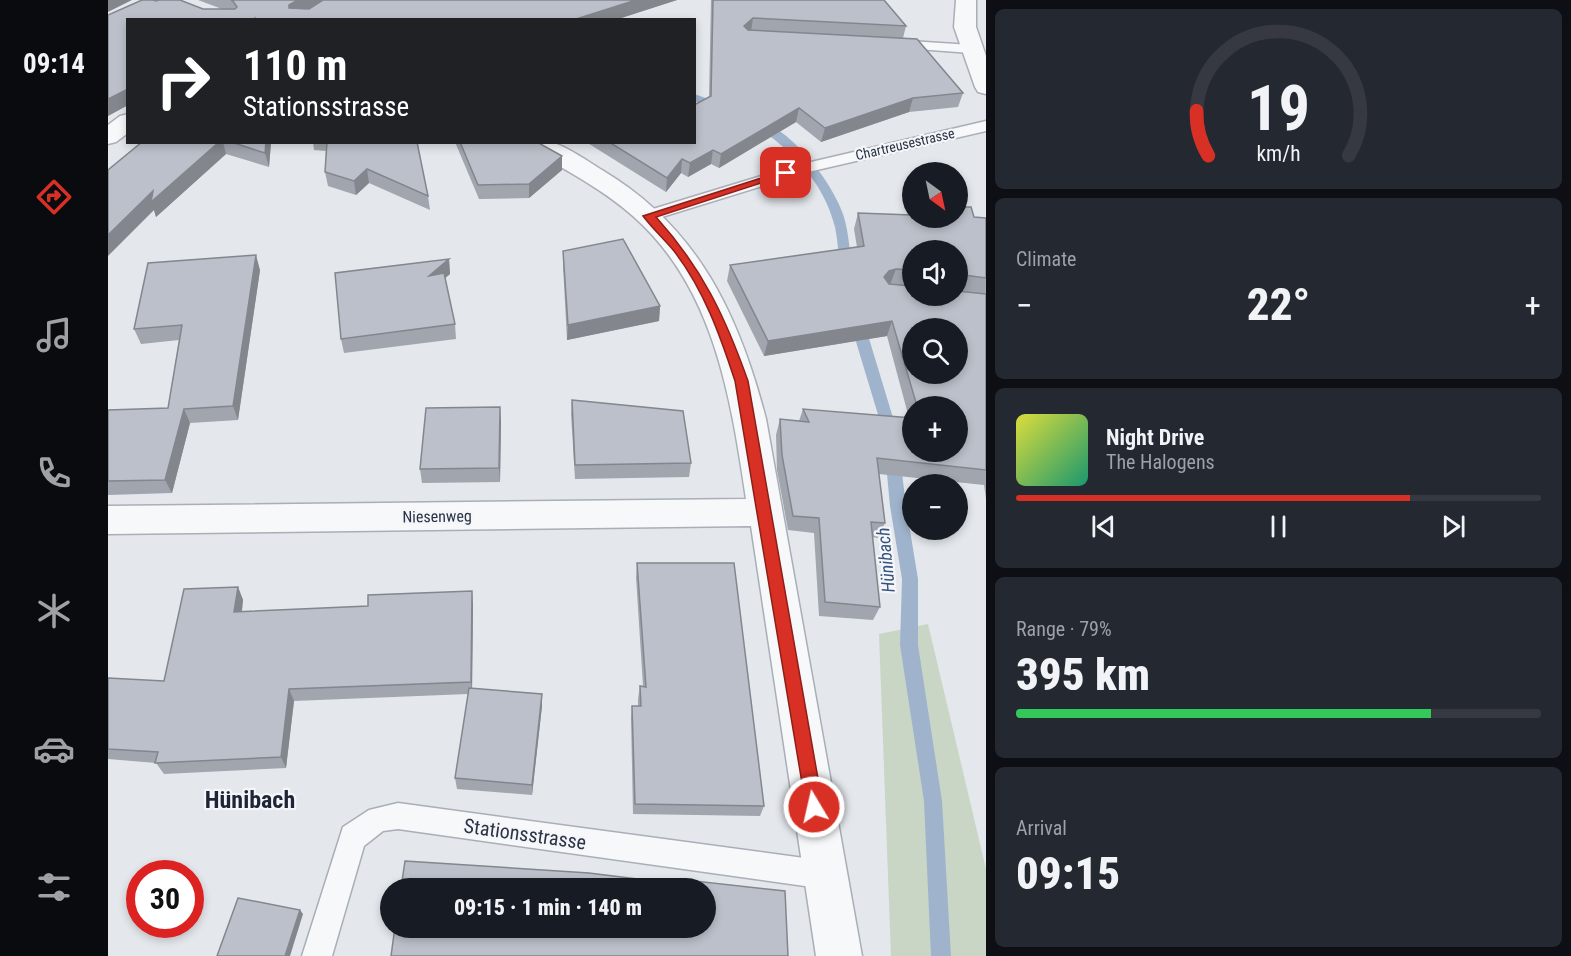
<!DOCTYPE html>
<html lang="en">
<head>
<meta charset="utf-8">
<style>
	body { margin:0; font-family:"Roboto Condensed",sans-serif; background:#242831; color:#f1f3f6; height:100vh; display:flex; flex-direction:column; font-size:22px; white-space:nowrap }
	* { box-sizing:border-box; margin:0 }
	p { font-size:20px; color:#9ea1a6 }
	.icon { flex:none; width:33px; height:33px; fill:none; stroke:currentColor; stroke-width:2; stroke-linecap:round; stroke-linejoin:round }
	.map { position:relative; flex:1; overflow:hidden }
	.panel { display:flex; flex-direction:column; gap:9px; padding:9px; background:#0d0f14; width:585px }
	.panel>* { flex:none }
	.top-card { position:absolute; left:18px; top:18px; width:570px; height:126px; border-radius:0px; box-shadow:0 3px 9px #0003; background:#202124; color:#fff; overflow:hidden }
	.needle { width:39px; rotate:147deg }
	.fabs { position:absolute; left:794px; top:162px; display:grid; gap:12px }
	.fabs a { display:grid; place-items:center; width:66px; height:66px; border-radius:50%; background:#171b24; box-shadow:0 3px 9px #0003; font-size:30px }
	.speed { position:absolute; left:18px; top:860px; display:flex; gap:12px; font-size:30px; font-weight:700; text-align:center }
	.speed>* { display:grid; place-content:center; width:78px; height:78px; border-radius:50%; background:#171b24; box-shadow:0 3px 9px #0003; line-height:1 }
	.speed .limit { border:9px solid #d22; background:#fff; color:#111 }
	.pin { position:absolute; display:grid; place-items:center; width:51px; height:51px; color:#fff; margin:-26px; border-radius:12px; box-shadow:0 3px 9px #0006 }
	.me { position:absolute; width:66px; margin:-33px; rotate:351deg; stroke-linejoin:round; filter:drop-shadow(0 0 4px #0008) }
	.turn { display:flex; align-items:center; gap:21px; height:126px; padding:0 18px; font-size:27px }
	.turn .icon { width:78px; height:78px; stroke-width:2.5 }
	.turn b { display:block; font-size:42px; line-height:51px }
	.big { font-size:45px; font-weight:800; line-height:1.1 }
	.panel .card { flex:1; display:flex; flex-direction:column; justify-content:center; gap:9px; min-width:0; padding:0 21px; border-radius:9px; background:#242831 }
	.panel .dial { align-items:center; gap:0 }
	.dial svg { height:156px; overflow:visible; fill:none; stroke:#363941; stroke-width:7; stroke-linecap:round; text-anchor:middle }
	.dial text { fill:#f1f3f6; stroke:none }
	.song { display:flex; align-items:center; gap:18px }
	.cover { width:72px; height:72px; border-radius:9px; background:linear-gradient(135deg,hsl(60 70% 55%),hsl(160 70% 35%)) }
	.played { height:6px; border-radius:3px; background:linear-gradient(90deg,#d93025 75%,#363941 75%) }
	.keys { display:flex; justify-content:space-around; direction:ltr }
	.heat { display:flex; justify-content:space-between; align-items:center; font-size:33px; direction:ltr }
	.charge { height:9px; border-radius:4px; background:linear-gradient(90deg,#34c759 79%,#363941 0) }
	.trip { position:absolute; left:272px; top:878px; width:336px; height:60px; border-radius:30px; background:#171b24; box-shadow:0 3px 9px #0003; font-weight:800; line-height:60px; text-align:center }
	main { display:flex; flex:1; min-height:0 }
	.tab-bar { display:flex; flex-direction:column; width:108px; justify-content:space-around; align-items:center; background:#090b0e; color:#9ea1a6 }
	.tab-bar .icon { width:42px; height:42px }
	.tab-bar .selected { color:#d93025 }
	.tab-bar b { font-size:27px; color:#f1f3f6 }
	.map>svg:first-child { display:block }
</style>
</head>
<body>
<main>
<nav class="tab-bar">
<b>09:14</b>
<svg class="icon selected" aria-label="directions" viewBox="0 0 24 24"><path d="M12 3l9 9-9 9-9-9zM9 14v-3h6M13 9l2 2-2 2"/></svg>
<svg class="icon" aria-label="music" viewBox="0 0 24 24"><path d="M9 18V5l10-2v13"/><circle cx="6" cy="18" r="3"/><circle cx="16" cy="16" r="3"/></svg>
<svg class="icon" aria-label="phone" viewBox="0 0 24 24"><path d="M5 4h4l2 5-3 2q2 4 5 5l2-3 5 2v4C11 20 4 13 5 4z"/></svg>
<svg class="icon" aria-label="climate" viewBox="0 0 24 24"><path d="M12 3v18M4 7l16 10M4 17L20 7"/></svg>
<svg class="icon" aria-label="car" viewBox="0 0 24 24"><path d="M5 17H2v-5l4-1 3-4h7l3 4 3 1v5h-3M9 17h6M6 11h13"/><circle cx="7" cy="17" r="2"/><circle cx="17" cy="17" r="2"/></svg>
<svg class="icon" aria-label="filters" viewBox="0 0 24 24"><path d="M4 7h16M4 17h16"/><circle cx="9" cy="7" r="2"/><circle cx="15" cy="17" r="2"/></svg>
</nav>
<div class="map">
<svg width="878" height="956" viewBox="0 0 878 956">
	<rect width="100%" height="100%" fill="#e4e7ec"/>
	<path fill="#c9d6c5" d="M820,624l58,245v87h-95l-12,-322z"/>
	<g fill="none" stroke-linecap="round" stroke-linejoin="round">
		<g fill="#9fb4cc" fill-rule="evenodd">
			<path d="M586,94l32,11 1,2 -5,3 -28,-9z"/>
			<path d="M652,121c33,10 72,61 83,93 6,18 6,36 10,55l-2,3 -4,1 -6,-4c-3,-14 -3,-28 -6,-42 -11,-44 -42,-76 -79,-101v-4z"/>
			<path d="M749,318l7,4 33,109 9,75 12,73v66l24,156 9,155h-20l-7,-155 -24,-156 2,-66 -12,-73 -7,-75 -33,-109z"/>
		</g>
		<defs>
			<g id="service">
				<path d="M787,40l76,5 7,4 -7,4 -81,-6 -2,-3z"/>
				<path d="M878,121v10l-182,42 -155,48 -8,-5 2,-4 151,-46z"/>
				<path d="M290,803l428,58 10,4 4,10 -4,10 -10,4 -428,-60 -15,2 -19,15 -32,110h-30l41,-129 26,-17z"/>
			</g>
			<g id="minor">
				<path d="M848,0h20v27l10,29v38l-8,-2 -3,-5 -21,-60z"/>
				<path d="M20,114v19l-12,9 -8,2v-19l12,-9z"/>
				<path d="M414,142c10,0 23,-2 32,1 17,6 33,18 48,27 96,57 137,145 164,249l96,537h-46l-65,-430 -643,8v-28l638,-7c-15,-101 -32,-212 -113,-283 -32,-28 -70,-48 -108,-69z"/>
			</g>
		</defs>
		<use href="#service" stroke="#a9aeb7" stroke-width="3"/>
		<use href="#minor" stroke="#a9aeb7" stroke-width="3"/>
		<use href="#service" fill="#f7f8fa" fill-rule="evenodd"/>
		<use href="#minor" fill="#f7f8fa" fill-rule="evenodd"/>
	</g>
	<g fill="#a1a5ae" fill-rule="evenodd">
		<path d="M90,0h479l-62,20h-487v85l-20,11v-101l48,-14 47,8h19z"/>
		<path d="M603,0h173l22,26 -3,12 60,55 -5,14 -49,5 -88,30 -25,-20 -77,46 -8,-4 -23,13 -7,-4 -15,19 -80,-50h108l15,-45z"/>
		<path d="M34,142h129l-2,25 -43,-13 -70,63 -2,-7z"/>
		<path d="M205,142h104l11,54 2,14 -61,-27 -13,12 -28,-9 -3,-14 1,-21 -12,-1z"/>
		<path d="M347,142h82l25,14v14l-33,28 -50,1z"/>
		<path d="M804,207v11h74v281l-2,-14 -105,-11 6,49 -7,15 -6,-1 8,70 -7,13 -54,-4 -5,-83 -26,-3 -11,-60 -1,-35 4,-16 19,2 4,-12 106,9 -22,-82 -123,20 -37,-75 3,-16 127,-18 -3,-18 4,-16 51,2zM804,250h45v46h-45zM804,406h45l-45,46z"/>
		<path d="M455,251l97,55 -1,15 -92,19 -4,-75z"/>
		<path d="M341,259l1,15 -5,4 10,46 1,15 -112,14 -3,-14z"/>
		<path d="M152,270l-22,150 -48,3 -18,70 -64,2v-85l60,-2 11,-68 -38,4 -7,-15z"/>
		<path d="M464,400l119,63 -2,14 -114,2 -4,-65z"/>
		<path d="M393,421l-1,61 -78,1 -2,-14z"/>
		<path d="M529,563l127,243 -4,10 -127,-2 -2,-96 1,-12h6v-7l2,-13h3l-7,-109z"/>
		<path d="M130,587l5,13 -1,12 231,-8 -1,84 70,18 -10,89 -75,-6 -2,-11 13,-84 -174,7 -8,67 -122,6 -8,-11 -48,-4v-81l56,3z"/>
	</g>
	<g fill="#83868d">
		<path d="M0,0h24l-24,12z"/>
		<path d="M190,0h26l-32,18 -3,-10v-3z"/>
		<path d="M528,0h41l-62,20h-42z"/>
		<path d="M645,18l-2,14 -9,7 2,-13z"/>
		<path d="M20,89v16l-20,11v-17z"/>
		<path d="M805,98l-4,14 -88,30 4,-14z"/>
		<path d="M691,108l-3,14 -77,46 2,-14z"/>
		<path d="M111,142h4l3,12 -70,63 -2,-7 -46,46v-21l45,-44z"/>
		<path d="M158,142h5l-2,25 -4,-14z"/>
		<path d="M605,150l-2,14 -23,13 2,-14z"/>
		<path d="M454,156v14l-33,28v-14z"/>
		<path d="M574,159l-1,14 -15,19 1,-14z"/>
		<path d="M259,169l2,14 -13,12 -2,-14z"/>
		<path d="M148,255l4,15 -22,150 -5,-14z"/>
		<path d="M341,259l1,15 -19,16 -2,-14z"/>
		<path d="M788,269l-6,16 -6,-8 5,-6z"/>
		<path d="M856,275l-7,16v-3l4,-10z"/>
		<path d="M552,306l-1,15 -92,19 1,-15z"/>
		<path d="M784,321l-5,15 -123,20 4,-15z"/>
		<path d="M392,407l1,14 -1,61 -1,-14z"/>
		<path d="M76,409l6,14 -18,70 -7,-13z"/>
		<path d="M130,587l5,13 -3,25 -6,-13z"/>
		<path d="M364,591l1,13 -1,90 -1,-12z"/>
		<path d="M181,689l5,12 -8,67 -5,-11z"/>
		<path d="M434,694v12l-10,89v-10z"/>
		<path d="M192,910l3,4 -13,42h-5z"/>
	</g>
	<g fill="#bbc0ca" stroke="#83868d" stroke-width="1.5" fill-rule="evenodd">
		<path d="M34,0h11l3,1 3,-1h21l23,9h32l2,-2 -4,-6 -2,-1h67l-9,5v3l20,1 14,-9h313l-63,20h-317l-1,-2 -2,2h-125v69l-20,10v-84z"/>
		<path d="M605,0h171l22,26 -153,-8 -9,8 4,4 169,9 46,54 -50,5 -88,30 -26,-20 -78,46 -8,-4 -23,13 -8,-4 -15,19 -58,-36h85v-37l17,-9z"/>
		<path d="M34,142h77l-68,60 2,-11 -45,44v-65z"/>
		<path d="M123,142h35l-1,11z"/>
		<path d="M219,142h90l11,54 -61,-27 -13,12 -29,-9z"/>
		<path d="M352,142h77l25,14 -33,28 -51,1z"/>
		<path d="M849,207h14l3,10 12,1v60l-22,-3 -3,3h-4v-28h-45v20l-16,-1 -7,2 -5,6 5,7 23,2v10h45v-5l29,3v176l-109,-12 8,65 -14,-1 9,85 -55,-5 -6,-84 -26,-2 -11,-61 -2,-36 29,3 -6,-13 109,9v34h45v-46h-40l-25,-85 -124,20 -38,-76 134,-19 -6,-33 54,2v3h45zM804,328h45v46h-45z"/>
		<path d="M515,239l37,67 -92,19 -5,-74z"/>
		<path d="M148,255l-23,151 -49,3 -19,71 -57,1v-71l60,-2 14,-83 -48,4 14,-66z"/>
		<path d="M341,259l-20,17 15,-3 11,51 -114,15 -6,-66z"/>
		<path d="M464,400l111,11 8,52 -116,2z"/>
		<path d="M392,407l-1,61 -79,1 6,-61z"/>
		<path d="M529,563h97l30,243 -129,-2 -3,-98h9l-1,-20 6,1z"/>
		<path d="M130,587l-4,25 134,-6v-11l104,-4 -1,91 -182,7 -8,68 -126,6 3,-11 -50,-3v-71l56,3 20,-92z"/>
		<path d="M361,688l73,6 -10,91 -77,-7z"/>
		<path d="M297,861l184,12 97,12v-5l99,11 3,65h-397l4,-29h310v-39h-304z"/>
		<path d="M130,898l62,12 -15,46h-68z"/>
	</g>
	<path fill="#d93025" stroke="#8d1f18" stroke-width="1.5" d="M675,171l9,2 -136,44c46,51 69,99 92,164l75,426 -3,6 -6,3 -6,-3 -2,-6 -71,-426c-15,-46 -31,-91 -61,-130 -10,-12 -22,-23 -31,-35z"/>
	<g text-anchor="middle" stroke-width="4.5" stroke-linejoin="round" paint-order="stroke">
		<g font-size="14" fill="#2b3445" stroke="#f4f6f9">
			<text transform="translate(797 144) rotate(-13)" y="5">Chartreusestrasse</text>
		</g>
		<g font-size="16" fill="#2b3445" stroke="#f4f6f9">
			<text transform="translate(329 516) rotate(-1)" y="6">Niesenweg</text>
		</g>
		<g font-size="18" font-style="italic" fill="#34527a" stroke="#f4f6f9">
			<text transform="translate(778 560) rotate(-95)" y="6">Hünibach</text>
		</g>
		<g font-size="20" fill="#2b3445" stroke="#f4f6f9">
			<text transform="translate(417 834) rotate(8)" y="7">Stationsstrasse</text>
		</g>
		<g font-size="24" font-weight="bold" fill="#1d2536" stroke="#f4f6f9">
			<text x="142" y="808">Hünibach</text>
		</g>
	</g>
</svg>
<div class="fabs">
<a><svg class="needle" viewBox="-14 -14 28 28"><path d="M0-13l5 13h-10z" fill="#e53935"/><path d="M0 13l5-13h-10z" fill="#9ea1a6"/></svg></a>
<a><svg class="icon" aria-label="sound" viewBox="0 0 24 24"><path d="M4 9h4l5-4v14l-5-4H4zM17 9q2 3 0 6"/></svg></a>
<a><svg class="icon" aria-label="search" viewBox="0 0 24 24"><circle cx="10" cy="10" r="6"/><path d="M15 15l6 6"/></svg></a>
<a>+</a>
<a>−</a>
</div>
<div class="speed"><div class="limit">30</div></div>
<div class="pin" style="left:678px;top:173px;background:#d93025"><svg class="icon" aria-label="arrive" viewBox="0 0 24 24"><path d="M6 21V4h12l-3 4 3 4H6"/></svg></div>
<svg class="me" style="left:706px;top:807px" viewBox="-20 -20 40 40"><circle r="17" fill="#d93025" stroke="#fff" stroke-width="3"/><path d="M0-11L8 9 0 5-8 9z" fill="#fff"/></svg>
<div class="trip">09:15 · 1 min · 140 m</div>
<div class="top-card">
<div class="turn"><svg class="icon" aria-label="right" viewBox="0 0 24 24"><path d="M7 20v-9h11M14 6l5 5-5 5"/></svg><div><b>110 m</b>Stationsstrasse</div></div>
</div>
</div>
<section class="panel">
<div class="card dial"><svg viewBox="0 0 100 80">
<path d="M14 69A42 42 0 1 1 86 69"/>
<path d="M14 69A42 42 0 0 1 8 46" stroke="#d93025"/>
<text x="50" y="56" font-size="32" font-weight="700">19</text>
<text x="50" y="72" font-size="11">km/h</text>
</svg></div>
<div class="card"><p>Climate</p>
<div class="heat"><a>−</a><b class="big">22°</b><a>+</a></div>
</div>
<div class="card">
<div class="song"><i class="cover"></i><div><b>Night Drive</b><p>The Halogens</p></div></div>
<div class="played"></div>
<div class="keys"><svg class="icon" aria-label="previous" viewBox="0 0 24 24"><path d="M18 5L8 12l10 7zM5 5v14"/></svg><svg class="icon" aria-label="pause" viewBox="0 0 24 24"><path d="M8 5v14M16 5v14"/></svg><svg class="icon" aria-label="next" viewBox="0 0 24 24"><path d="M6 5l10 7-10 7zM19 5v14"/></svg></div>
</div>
<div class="card"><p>Range · 79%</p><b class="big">395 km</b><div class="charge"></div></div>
<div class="card"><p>Arrival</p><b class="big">09:15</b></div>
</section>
</main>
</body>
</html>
